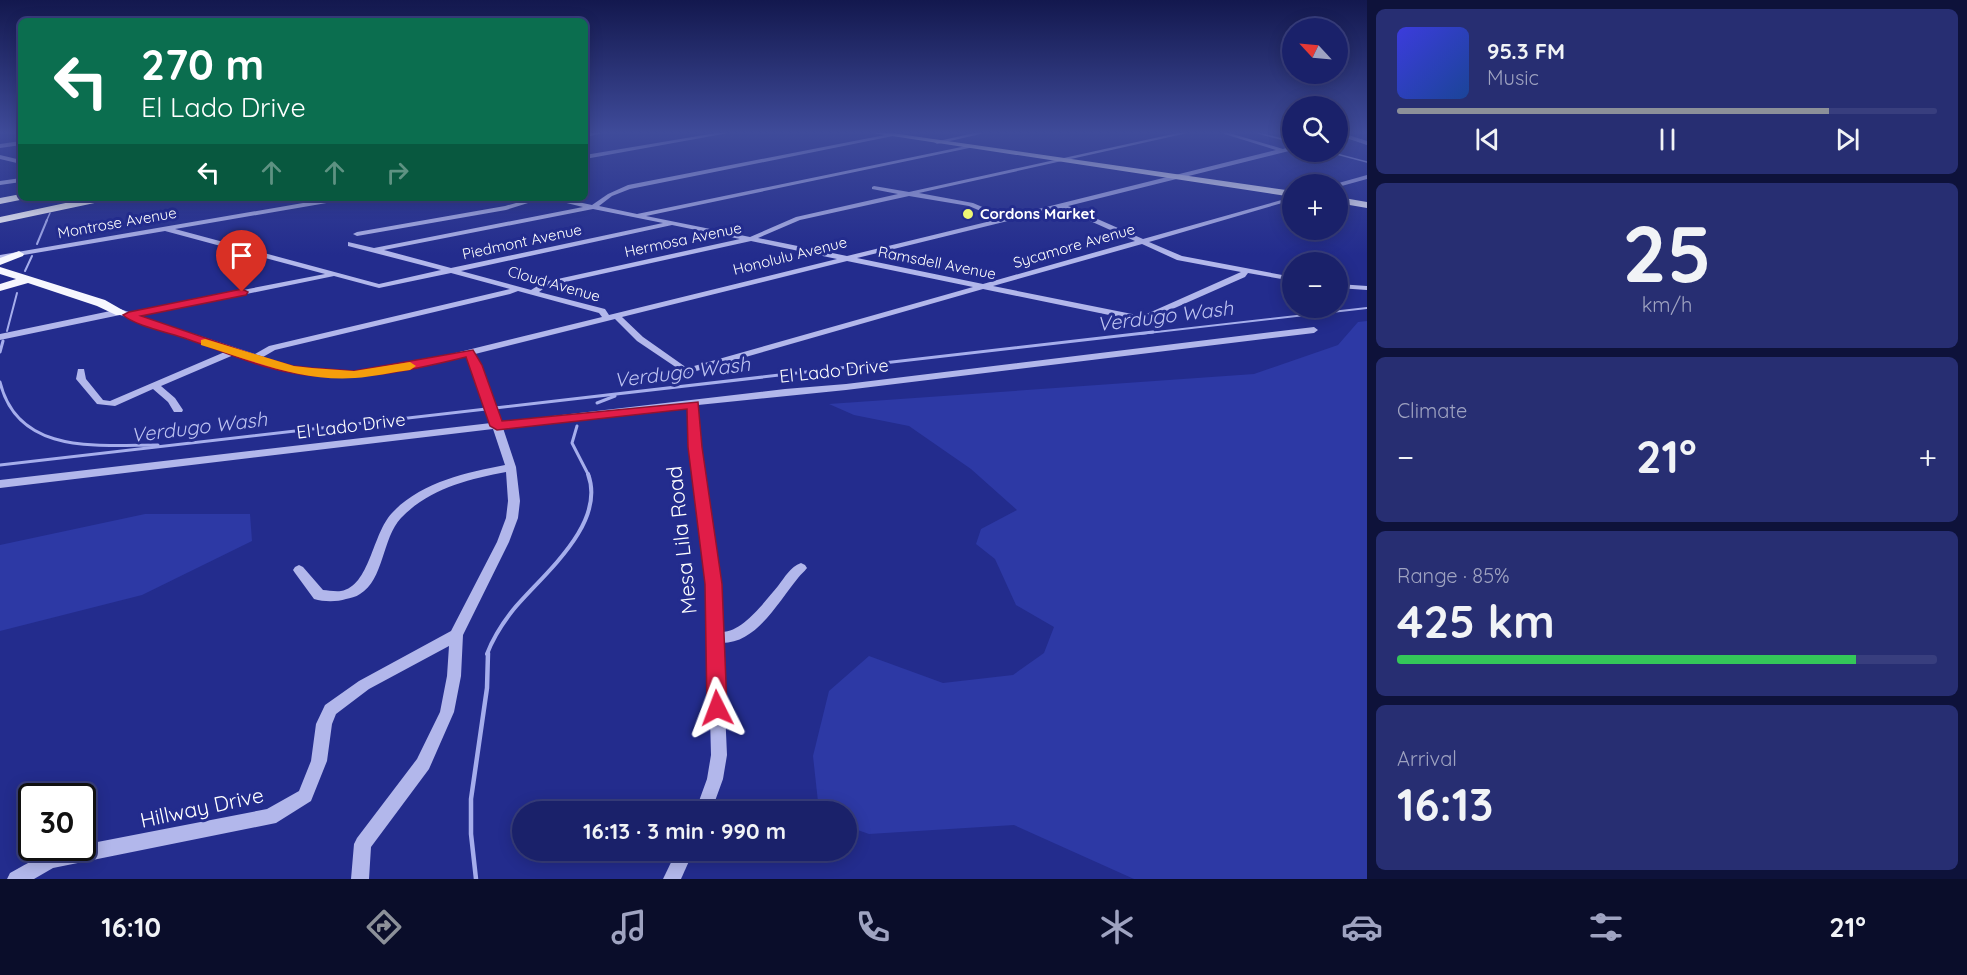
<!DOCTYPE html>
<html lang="en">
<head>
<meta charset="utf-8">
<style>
	body { margin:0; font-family:Quicksand,sans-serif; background:#272e72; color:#f1f3f6; height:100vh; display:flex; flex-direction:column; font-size:22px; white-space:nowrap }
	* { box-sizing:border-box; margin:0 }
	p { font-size:20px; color:#9fa3c1 }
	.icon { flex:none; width:33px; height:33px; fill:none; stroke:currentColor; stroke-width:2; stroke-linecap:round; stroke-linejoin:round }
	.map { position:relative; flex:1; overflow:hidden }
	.side { display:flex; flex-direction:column; gap:9px; padding:9px; background:#0e123a; width:600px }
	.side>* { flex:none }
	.hud { position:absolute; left:18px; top:18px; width:570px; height:183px; border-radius:9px; box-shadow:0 3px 15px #0003,0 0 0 2px #383e7e; background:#0b6e4f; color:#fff; overflow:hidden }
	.needle { width:39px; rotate:296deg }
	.fabs { position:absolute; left:1282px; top:18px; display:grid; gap:12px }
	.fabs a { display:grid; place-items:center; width:66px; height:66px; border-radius:50%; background:#1a216a; box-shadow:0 3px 15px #0003,0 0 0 2px #383e7e; font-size:30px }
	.speed { position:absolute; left:18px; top:783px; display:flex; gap:12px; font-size:30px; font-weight:700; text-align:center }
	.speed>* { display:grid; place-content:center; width:78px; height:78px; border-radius:50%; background:#1a216a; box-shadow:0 3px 15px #0003,0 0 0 2px #383e7e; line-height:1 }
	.speed .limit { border:3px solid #111; border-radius:9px; background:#fff; color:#111 }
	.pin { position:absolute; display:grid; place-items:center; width:51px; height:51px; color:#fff; margin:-62px -26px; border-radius:50% 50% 50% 0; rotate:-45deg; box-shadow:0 0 6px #0007 }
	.pin .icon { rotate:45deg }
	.me { position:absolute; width:66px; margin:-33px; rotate:357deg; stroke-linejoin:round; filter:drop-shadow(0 0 4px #0008) }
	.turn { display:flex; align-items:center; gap:21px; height:126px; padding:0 24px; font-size:27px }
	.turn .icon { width:78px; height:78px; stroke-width:2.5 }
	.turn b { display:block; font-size:42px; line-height:51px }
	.lanes { display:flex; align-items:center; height:57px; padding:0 24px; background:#0003; justify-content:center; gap:30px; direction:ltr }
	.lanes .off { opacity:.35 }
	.big { font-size:45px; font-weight:700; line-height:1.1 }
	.side .widget { flex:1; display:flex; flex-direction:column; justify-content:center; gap:9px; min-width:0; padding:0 21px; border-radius:9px; background:#272e72 }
	.side .dial { align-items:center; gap:0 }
	.dial b { font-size:78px; line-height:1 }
	.song { display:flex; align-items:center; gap:18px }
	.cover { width:72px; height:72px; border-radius:9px; background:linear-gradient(135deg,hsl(240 70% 55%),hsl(220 70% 35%)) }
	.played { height:6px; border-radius:3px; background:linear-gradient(90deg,#8c9099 80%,#383e7e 80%) }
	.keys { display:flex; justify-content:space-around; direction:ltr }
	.heat { display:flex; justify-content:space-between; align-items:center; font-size:33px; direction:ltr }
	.charge { height:9px; border-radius:4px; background:linear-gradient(90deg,#34c759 85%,#383e7e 0) }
	.trip { position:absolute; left:512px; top:801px; width:345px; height:60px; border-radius:30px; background:#1a216a; box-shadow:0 3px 15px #0003,0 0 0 2px #383e7e; font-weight:700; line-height:60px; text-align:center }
	.menu { display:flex; height:96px; justify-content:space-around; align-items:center; background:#0a0d2a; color:#9fa3c1 }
	.menu .icon { width:42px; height:42px }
	.menu .current { color:#8c9099 }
	.menu b { font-size:27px; color:#f1f3f6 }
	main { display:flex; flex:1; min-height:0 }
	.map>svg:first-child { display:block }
</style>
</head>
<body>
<main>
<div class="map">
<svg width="1367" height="879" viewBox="0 0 1367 879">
	<rect width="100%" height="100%" fill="#232c8d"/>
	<g fill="#2d39a5">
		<path d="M1367,321v558h-233l-120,-54 -145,9 -23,-8v-14l-27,-1 -6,-55 16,-65 40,-35 74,27 70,-8 31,-22 10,-26 -38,-22 -21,-46 -19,-15 5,-15 36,-19 -46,-41 -62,-43 -55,-11 -25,-11 425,-30 84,-29 20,-23z"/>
		<path d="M145,514h105l2,27 -110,54 -142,36v-86z"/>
	</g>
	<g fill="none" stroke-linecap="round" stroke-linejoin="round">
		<g stroke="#a6aeec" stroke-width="1.5">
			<path d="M1254,132l39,10"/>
			<path d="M1329,152l38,10"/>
			<path d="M46,222l4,-9"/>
		</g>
		<g stroke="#a6aeec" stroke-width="2">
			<path d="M37,244l10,-24"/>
			<path d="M25,271l7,-15"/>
			<path d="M7,331l10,-38"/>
			<path d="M1139,334l228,-26"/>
		</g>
		<g stroke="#a6aeec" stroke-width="3">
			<path d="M0,352l3,-11"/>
			<path d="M0,382c18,74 100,63 158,63"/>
			<path d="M597,403l18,-7"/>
			<path d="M577,426l-5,17 17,33"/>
			<path d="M0,465l1153,-133"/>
		</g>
		<path stroke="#a6aeec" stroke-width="4" d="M487,654c6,-16 15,-30 26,-44 28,-34 94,-85 75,-136"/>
		<path stroke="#a6aeec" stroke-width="4.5" d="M476,879l-5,-45v-35l16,-111 1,-35"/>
		<g fill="#b2b7eb" fill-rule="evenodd">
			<path d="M595,132h13l-23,5v-4z"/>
			<path d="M722,132h12l-149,27v-4z"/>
			<path d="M979,132h10l-52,12 -3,-2z"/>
			<path d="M1182,132h10l-273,61 54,10 33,14 270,-67 -58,-18h8l57,17 10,-3v4l-225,56 75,33 142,-40 4,-3v-4h4v7l-4,2 -140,41 33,14 111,21v4l-45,-8 -3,4 -102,45 -160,-33 -297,85 -49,-33 -22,-22 -140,35 6,11 20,57 284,-33 61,-5 468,-57 4,3 -4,3 -468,57 -148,15 2,42 19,137 3,48c21,0 43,-31 56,-46 7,-9 12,-19 23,-23l4,2 2,3c-3,4 -6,6 -9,10 -20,24 -41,65 -76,65l5,112 -4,24 -12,33h-16l12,-33 4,-24 -3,-114 -2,-4 2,-3 -1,-50 -17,-137 -2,-41 -185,22 13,39 4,34 -2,17 -9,24 -46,93 -2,41 -7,36 -25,57 -58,78 -2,32h-18l3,-35 3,-6 60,-79 23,-47 7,-36 2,-30 -80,43 -33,25 -4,10 -5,37 -16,40 -35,22 -223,45 -19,11h-27l3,-6c25,-14 43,-25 72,-25v-3l185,-36 32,-18 12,-30 5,-37 9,-19 34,-24 92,-50 46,-89 9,-24 2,-17 -2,-29c-38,7 -77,17 -105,46 -19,20 -17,62 -41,76 -4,3 -10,4 -14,5 -9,3 -22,3 -32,0l-19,-26 -2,-3 2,-3 4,-2 4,2 20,23c5,0 12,2 18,1 29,-5 31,-57 51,-78 29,-31 73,-40 113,-48l-12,-36 -493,59v-8l491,-57 -20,-58 -4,-9c-57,14 -117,27 -175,17 -12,-2 -24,-8 -35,-12h-6l-1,-2 -14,-5 -75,32 14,12 8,12 -1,2h-8l-6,-10 -15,-13 -38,17 -18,-2 -21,-25 2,-10h6l2,10 17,21 7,1 117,-50 -107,-36 -120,25v-6l120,-25 9,3 196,-38 -160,-43 -165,28v-4l332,-57h15l-3,2 -169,29 204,55 62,-14 -93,-24v-4l26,6 209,-41 -37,-9h13l33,7 16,-11 20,-9 267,-52 3,2 -268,54 -18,7 -13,10 38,8 334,-69 3,2 -328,69 104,21 46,-20 102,-23 -26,-5v-2l2,-1 35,6zM909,196l60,10 30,13 -152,37 -89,-18 42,-18zM1061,208l74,33 -152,43 -126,-26zM593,209l70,14 -212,45 -67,-18zM672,225l68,14 -196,43 -13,8 -70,-19zM751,241l86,18 -228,56 -4,-6 -66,-17 8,-6zM1142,244l35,16 64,12 -99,44 -149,-30zM847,261l126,26 -286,81 -44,-31 -21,-20zM451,273l59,16 -241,57 -14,8 -116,-38 195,-40 45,12zM518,291l81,22 3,4 -175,43 -73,11 -61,-4 -30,-10 12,-7 235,-56z"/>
			<path d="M1342,133l25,8v4l-27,-9v-2z"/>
			<path d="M21,141v4l-21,3v-4z"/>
			<path d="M0,155l21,5v4l-21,-5z"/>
			<path d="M1367,175v4l-29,8v-3h-3z"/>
			<path d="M21,178v4l-21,3v-4z"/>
			<path d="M534,198h10l-38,12 -149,26 -4,-2 4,-2 148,-26z"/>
			<path d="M1338,284l29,2v4l-29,-2z"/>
			<path d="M677,850h17l-13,29h-18z"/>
		</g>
		<g fill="#f6f7fe" fill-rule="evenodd">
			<path d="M866,132h19l408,59v6z"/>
			<path d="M1338,197l29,5v6l-29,-5z"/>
			<path d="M19,251l5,3 -1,2 -23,9v-7z"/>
			<path d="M0,267l105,33 21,12 -2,3h-8l-19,-9 -69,-23 -28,8v-7l16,-5 -16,-5z"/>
		</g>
		<g fill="#fff" fill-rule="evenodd">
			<path d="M21,194v4l4,1 -25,5v-6z"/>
			<path d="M89,198h20l-5,3 -104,22v-6z"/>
		</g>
	</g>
	<linearGradient id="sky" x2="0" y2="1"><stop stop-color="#13184e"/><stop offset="0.52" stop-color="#3f4b9a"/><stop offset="1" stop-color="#3f4b9a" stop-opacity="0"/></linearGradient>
	<rect width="1367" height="255" fill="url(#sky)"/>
	<path fill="#e11d48" stroke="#92132f" stroke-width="1.5" d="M242,289l6,3 -2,3 -105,21 117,40 35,10 19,2 42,3 119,-21 9,15 20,56 196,-19 4,45 20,137 5,124 -3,6 -7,3 -7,-3 -3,-6 -2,-124 -17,-137 -1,-38 -190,21 -7,-4 -24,-69c-57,14 -115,27 -173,16 -36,-6 -71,-22 -106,-34 -16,-6 -52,-13 -64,-24l6,-3z"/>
	<path fill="#f59e0b" d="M205,339l89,27 18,2 42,3 56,-9 6,4 -6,4c-18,2 -37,7 -55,8 -53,4 -104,-18 -154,-33v-5z"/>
	<circle fill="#eef674" stroke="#232c8d" stroke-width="2" cx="968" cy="214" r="6"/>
	<g text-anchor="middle" stroke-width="6" stroke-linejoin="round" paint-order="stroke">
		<g font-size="15" font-weight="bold" fill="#fff" stroke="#232c8d" text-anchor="start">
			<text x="980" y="219">Cordons Market</text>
		</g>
		<g font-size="15" fill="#fff" stroke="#232c8d">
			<text transform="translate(117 223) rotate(-10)" y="5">Montrose Avenue</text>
			<text transform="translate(683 240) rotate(-12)" y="5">Hermosa Avenue</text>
			<text transform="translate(522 242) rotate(-12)" y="5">Piedmont Avenue</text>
			<text transform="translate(1074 246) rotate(-16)" y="5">Sycamore Avenue</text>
			<text transform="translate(790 256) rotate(-14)" y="5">Honolulu Avenue</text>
			<text transform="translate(937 263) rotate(11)" y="5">Ramsdell Avenue</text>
			<text transform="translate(554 284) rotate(16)" y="5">Cloud Avenue</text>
		</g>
		<g font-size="18" fill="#fff" stroke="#232c8d">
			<text transform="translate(834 371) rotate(-6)" y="6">El Lado Drive</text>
			<text transform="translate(351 426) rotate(-7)" y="6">El Lado Drive</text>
		</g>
		<g font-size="20" font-style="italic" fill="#bec3f2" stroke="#232c8d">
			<text transform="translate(1165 316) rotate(-7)" y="7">Verdugo Wash</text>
			<text transform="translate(682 372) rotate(-7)" y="7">Verdugo Wash</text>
			<text transform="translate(199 427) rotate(-7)" y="7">Verdugo Wash</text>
		</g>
		<g font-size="21" fill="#fff" stroke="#232c8d">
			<text transform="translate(682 540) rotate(-96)" y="7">Mesa Lila Road</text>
			<text transform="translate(202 808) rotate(-12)" y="7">Hillway Drive</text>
		</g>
	</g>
</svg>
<div class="fabs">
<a><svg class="needle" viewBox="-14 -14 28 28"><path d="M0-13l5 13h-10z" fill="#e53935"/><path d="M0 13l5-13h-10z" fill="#9fa3c1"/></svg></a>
<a><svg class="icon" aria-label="search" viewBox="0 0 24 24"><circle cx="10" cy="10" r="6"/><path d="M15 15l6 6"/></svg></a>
<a>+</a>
<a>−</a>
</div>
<div class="speed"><div class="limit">30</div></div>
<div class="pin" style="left:242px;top:292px;background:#d93025"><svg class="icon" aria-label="arrive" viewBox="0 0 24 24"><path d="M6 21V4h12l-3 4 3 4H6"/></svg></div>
<svg class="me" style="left:717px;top:708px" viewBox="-20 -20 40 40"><path d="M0-17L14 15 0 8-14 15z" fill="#e11d48" stroke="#fff" stroke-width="4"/></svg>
<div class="trip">16:13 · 3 min · 990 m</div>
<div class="hud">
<div class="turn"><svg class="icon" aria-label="left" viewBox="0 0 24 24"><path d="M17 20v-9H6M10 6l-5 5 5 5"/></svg><div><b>270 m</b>El Lado Drive</div></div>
<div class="lanes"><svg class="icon" aria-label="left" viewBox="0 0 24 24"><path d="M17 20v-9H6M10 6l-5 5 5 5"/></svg><svg class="icon off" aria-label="ahead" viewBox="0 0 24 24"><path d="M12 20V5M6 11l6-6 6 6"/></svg><svg class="icon off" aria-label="ahead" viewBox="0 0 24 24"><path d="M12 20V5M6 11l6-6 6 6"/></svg><svg class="icon off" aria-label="right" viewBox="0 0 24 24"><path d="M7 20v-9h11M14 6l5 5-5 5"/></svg></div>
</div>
</div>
<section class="side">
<div class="widget">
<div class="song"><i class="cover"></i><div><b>95.3 FM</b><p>Music</p></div></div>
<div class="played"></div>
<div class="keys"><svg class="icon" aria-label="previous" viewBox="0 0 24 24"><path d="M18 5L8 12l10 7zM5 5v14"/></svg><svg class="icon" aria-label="pause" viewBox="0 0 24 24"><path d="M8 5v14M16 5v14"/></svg><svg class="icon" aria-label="next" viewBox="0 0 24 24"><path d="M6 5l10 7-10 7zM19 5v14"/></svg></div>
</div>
<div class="widget dial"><b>25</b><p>km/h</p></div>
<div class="widget"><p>Climate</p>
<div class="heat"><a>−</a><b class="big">21°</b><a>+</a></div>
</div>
<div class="widget"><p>Range · 85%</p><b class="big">425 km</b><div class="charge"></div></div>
<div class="widget"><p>Arrival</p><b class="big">16:13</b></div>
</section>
</main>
<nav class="menu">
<b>16:10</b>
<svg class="icon current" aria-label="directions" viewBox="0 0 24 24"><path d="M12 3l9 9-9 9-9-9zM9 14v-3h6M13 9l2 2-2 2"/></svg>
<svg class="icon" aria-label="music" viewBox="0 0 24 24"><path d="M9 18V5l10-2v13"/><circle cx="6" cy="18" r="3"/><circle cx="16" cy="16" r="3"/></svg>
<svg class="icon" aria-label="phone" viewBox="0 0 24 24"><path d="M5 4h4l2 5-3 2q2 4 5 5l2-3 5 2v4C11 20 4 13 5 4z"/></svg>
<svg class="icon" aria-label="climate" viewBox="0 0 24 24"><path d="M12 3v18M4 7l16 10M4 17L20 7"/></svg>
<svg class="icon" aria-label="car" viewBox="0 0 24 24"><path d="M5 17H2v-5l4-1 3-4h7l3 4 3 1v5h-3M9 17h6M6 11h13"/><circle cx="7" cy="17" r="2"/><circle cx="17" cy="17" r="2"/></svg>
<svg class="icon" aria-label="filters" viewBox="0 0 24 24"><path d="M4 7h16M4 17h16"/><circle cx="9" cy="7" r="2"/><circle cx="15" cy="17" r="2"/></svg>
<b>21°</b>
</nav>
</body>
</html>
